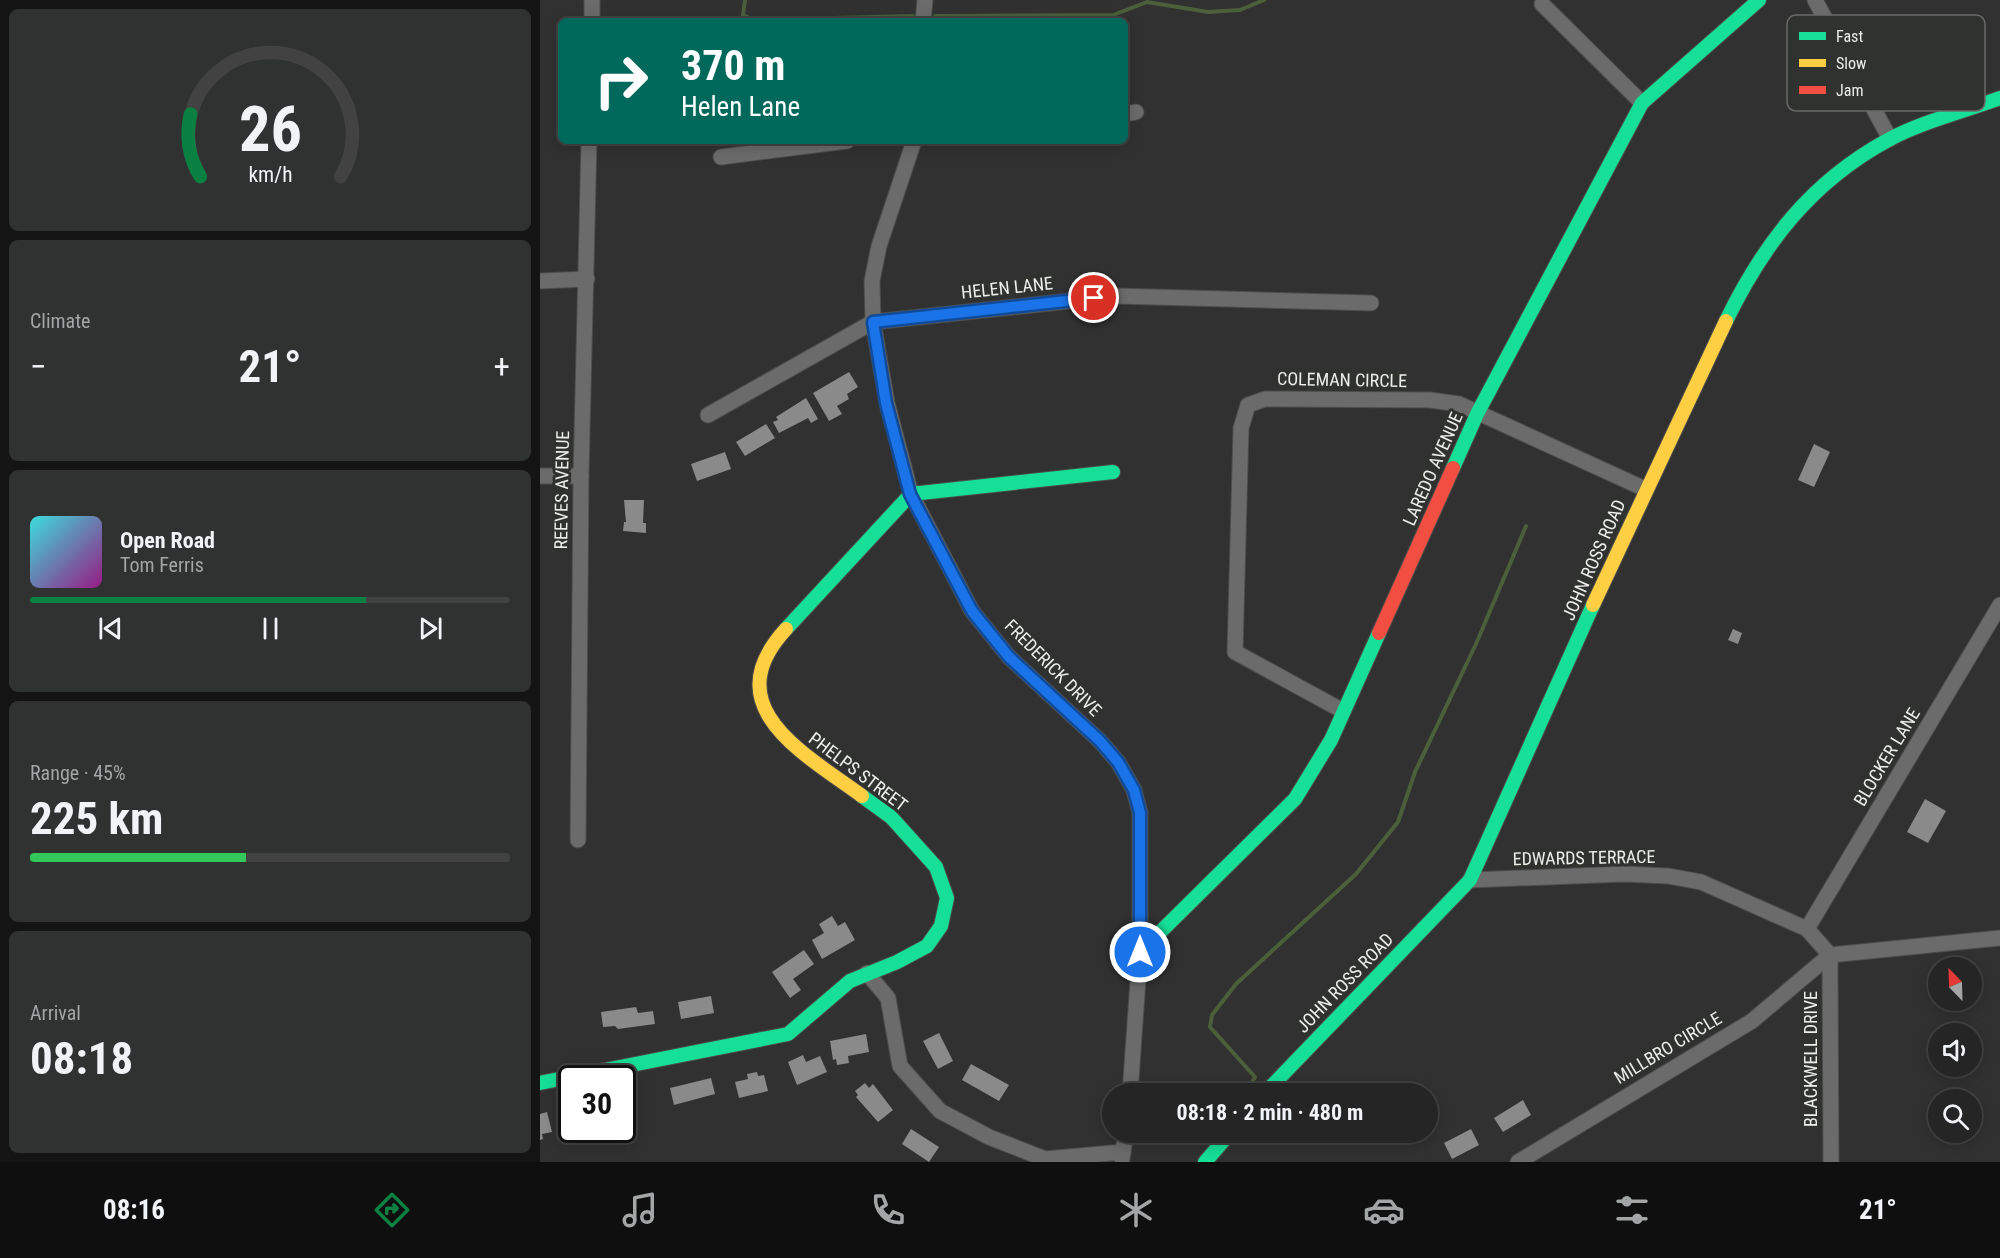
<!DOCTYPE html>
<html lang="en">
<head>
<meta charset="utf-8">
<style>
	body { margin:0; font-family:"Roboto Condensed",sans-serif; background:#303131; color:#f1f3f6; height:100vh; display:flex; flex-direction:column; font-size:22px; white-space:nowrap }
	* { box-sizing:border-box; margin:0 }
	p { font-size:20px; color:#a3a5a6 }
	.icon { flex:none; width:33px; height:33px; fill:none; stroke:currentColor; stroke-width:2; stroke-linecap:round; stroke-linejoin:round }
	.map { position:relative; flex:1; overflow:hidden }
	.drawer { display:flex; flex-direction:column; gap:9px; padding:9px; background:#141414; width:540px }
	.drawer>* { flex:none }
	.banner { position:absolute; left:18px; top:18px; width:570px; height:126px; border-radius:9px; box-shadow:0 3px 15px #0003,0 0 0 2px #414241; background:#00695c; color:#fff; overflow:hidden }
	.needle { width:39px; rotate:337deg }
	.buttons { position:absolute; left:1388px; top:957px; display:grid; gap:12px }
	.buttons a { display:grid; place-items:center; width:54px; height:54px; border-radius:50%; background:#242524; box-shadow:0 3px 15px #0003,0 0 0 2px #414241; font-size:30px }
	.speed { position:absolute; left:18px; top:1065px; display:flex; gap:12px; font-size:30px; font-weight:700; text-align:center }
	.speed>* { display:grid; place-content:center; width:78px; height:78px; border-radius:50%; background:#242524; box-shadow:0 3px 15px #0003,0 0 0 2px #414241; line-height:1 }
	.speed .limit { border:3px solid #111; border-radius:9px; background:#fff; color:#111 }
	.pin { position:absolute; display:grid; place-items:center; width:51px; height:51px; color:#fff; margin:-26px; border:3px solid #fff; border-radius:50%; box-shadow:0 2px 6px #0007 }
	.me { position:absolute; width:66px; margin:-33px; rotate:0deg; stroke-linejoin:round; filter:drop-shadow(0 0 4px #0008) }
	.turn { display:flex; align-items:center; gap:21px; height:126px; padding:0 24px; font-size:27px }
	.turn .icon { width:78px; height:78px; stroke-width:2.5 }
	.turn b { display:block; font-size:42px; line-height:51px }
	.big { font-size:45px; font-weight:700; line-height:1.1 }
	.drawer .widget { flex:1; display:flex; flex-direction:column; justify-content:center; gap:9px; min-width:0; padding:0 21px; border-radius:9px; background:#303131 }
	.drawer .dial { align-items:center; gap:0 }
	.dial svg { height:156px; overflow:visible; fill:none; stroke:#414241; stroke-width:7; stroke-linecap:round; text-anchor:middle }
	.dial text { fill:#f1f3f6; stroke:none }
	.song { display:flex; align-items:center; gap:18px }
	.cover { width:72px; height:72px; border-radius:9px; background:linear-gradient(135deg,hsl(180 70% 55%),hsl(310 70% 35%)) }
	.played { height:6px; border-radius:3px; background:linear-gradient(90deg,#0b8043 70%,#414241 70%) }
	.keys { display:flex; justify-content:space-around; direction:ltr }
	.heat { display:flex; justify-content:space-between; align-items:center; font-size:33px; direction:ltr }
	.charge { height:9px; border-radius:4px; background:linear-gradient(90deg,#34c759 45%,#414241 0) }
	.trip { position:absolute; left:562px; top:1083px; width:336px; height:60px; border-radius:30px; background:#242524; box-shadow:0 3px 15px #0003,0 0 0 2px #414241; font-weight:700; line-height:60px; text-align:center }
	.dock { display:flex; height:96px; justify-content:space-around; align-items:center; background:#0e0f0e; color:#a3a5a6 }
	.dock .icon { width:42px; height:42px }
	.dock .active { color:#0b8043 }
	.dock b { font-size:27px; color:#f1f3f6 }
	main { display:flex; flex:1; min-height:0 }
	.map>svg:first-child { display:block }
</style>
</head>
<body>
<main>
<section class="drawer">
<div class="widget dial"><svg viewBox="0 0 100 80">
<path d="M14 69A42 42 0 1 1 86 69"/>
<path d="M14 69A42 42 0 0 1 9 37" stroke="#0b8043"/>
<text x="50" y="56" font-size="32" font-weight="700">26</text>
<text x="50" y="72" font-size="11">km/h</text>
</svg></div>
<div class="widget"><p>Climate</p>
<div class="heat"><a>−</a><b class="big">21°</b><a>+</a></div>
</div>
<div class="widget">
<div class="song"><i class="cover"></i><div><b>Open Road</b><p>Tom Ferris</p></div></div>
<div class="played"></div>
<div class="keys"><svg class="icon" aria-label="previous" viewBox="0 0 24 24"><path d="M18 5L8 12l10 7zM5 5v14"/></svg><svg class="icon" aria-label="pause" viewBox="0 0 24 24"><path d="M8 5v14M16 5v14"/></svg><svg class="icon" aria-label="next" viewBox="0 0 24 24"><path d="M6 5l10 7-10 7zM19 5v14"/></svg></div>
</div>
<div class="widget"><p>Range · 45%</p><b class="big">225 km</b><div class="charge"></div></div>
<div class="widget"><p>Arrival</p><b class="big">08:18</b></div>
</section>
<div class="map">
<svg width="1460" height="1162" viewBox="0 0 1460 1162">
	<rect width="100%" height="100%" fill="#303130"/>
	<g fill="none" stroke-linecap="round" stroke-linejoin="round">
		<g stroke="#4c5f3b" stroke-width="4">
			<path d="M205,0l-2,15 11,5 159,-4"/>
			<path d="M395,16l178,-1 34,-13 61,10 32,-2 24,-10"/>
			<path d="M705,1094l10,-17 -45,-50 2,-12 24,-31 120,-110 42,-52 17,-50 61,-128 50,-118"/>
		</g>
	</g>
	<g fill="#898a89">
		<path d="M309,372l9,15 -11,7 2,5 -12,7 5,8 -13,7 -16,-28z"/>
		<path d="M266,398l12,21 -7,4 -3,-5 -29,15 -6,-11 5,-2 -2,-3z"/>
		<path d="M226,424l9,14 -30,18 -9,-14z"/>
		<path d="M1274,444l16,8 -16,35 -16,-7z"/>
		<path d="M185,452l6,17 -34,12 -6,-17z"/>
		<path d="M84,500h20l-1,23h3v10l-23,-2 1,-9h2z"/>
		<path d="M1193,629l9,4 -4,11 -10,-4z"/>
		<path d="M1385,799l21,12 -18,32 -21,-11z"/>
		<path d="M292,916l6,10 7,-4 10,18 -33,19 -10,-19 12,-7 -5,-9z"/>
		<path d="M264,950l10,14 -21,15 8,11 -11,8 -18,-26z"/>
		<path d="M171,996l3,17 -33,6 -3,-17z"/>
		<path d="M96,1007l2,6 15,-2 2,13 -37,5 -3,-3 -12,1 -2,-15z"/>
		<path d="M399,1033l14,28 -15,8 -15,-28z"/>
		<path d="M326,1034l3,18 -21,4 1,7 -12,2 -1,-6 -3,1 -3,-19z"/>
		<path d="M263,1055l3,7 14,-6 7,16 -30,13 -9,-23z"/>
		<path d="M431,1064l38,21 -10,16 -37,-21z"/>
		<path d="M217,1072l1,4 6,-1 4,16 -29,7 -4,-16 13,-3 -1,-5z"/>
		<path d="M171,1078l4,16 -41,11 -4,-17z"/>
		<path d="M325,1083l4,5 4,-4 20,26 -15,12 -22,-25 2,-2 -3,-4z"/>
		<path d="M983,1100l8,15 -28,17 -9,-14z"/>
		<path d="M32,1107v22h-3l-5,-20z"/>
		<path d="M7,1112l5,20 -10,2 1,5 -3,1v-26z"/>
		<path d="M371,1129l28,18 -10,15 -27,-18z"/>
		<path d="M931,1129l8,16 -27,14 -8,-16z"/>
	</g>
	<g fill="none" stroke-linecap="round" stroke-linejoin="round">
		<defs>
			<g id="street">
				<path d="M1275,0l75,139"/>
				<path d="M1002,4l100,99"/>
				<path d="M52,21v-21"/>
				<path d="M383,21l2,-21"/>
				<path d="M585,114l11,-2"/>
				<path d="M374,141l-35,105 -7,35 1,41 14,81 24,91 61,117 37,46 91,84 18,21 16,28 6,23v139l-10,142"/>
				<path d="M181,157l126,-16"/>
				<path d="M0,281l47,-2"/>
				<path d="M168,415l165,-93 243,-26 255,7"/>
				<path d="M0,476h41"/>
				<path d="M803,711l-108,-59 6,-224 7,-23 17,-6 165,1 29,4 186,85"/>
				<path d="M38,840l3,-364 8,-335"/>
				<path d="M930,880l154,-6 44,2 33,6 106,47 23,26 170,-17"/>
				<path d="M1267,929l193,-324"/>
				<path d="M1290,955l1,207"/>
				<path d="M327,973l21,25 12,68 40,45 49,26 56,22 78,-7"/>
				<path d="M582,1159l4,-27"/>
				<path d="M978,1162l234,-141 78,-66"/>
			</g>
			<g id="fast">
				<path d="M1186,321c38,-78 85,-139 162,-181 33,-18 77,-29 112,-42"/>
				<path d="M913,468l24,-54 165,-311 117,-103"/>
				<path d="M246,629l125,-135 202,-22"/>
				<path d="M600,952l155,-153 36,-59 48,-107"/>
				<path d="M0,1083l248,-49 62,-53 47,-19 30,-16 14,-20 6,-28 -11,-31 -45,-50 -29,-21"/>
				<path d="M724,1094l206,-214 123,-275"/>
				<path d="M665,1162l26,-30"/>
			</g>
			<g id="slow">
				<path d="M1053,605l133,-284"/>
				<path d="M246,629c-72,78 19,125 76,167"/>
			</g>
			<path id="jam" d="M839,633l74,-165"/>
		</defs>
		<use href="#street" stroke="#4b4c4b" stroke-width="17"/>
		<use href="#fast" stroke="#4b4c4b" stroke-width="16"/>
		<use href="#slow" stroke="#4b4c4b" stroke-width="16"/>
		<use href="#jam" stroke="#4b4c4b" stroke-width="16"/>
		<use href="#street" stroke="#6a6b6a" stroke-width="15"/>
		<use href="#fast" stroke="#16e098" stroke-width="14"/>
		<use href="#slow" stroke="#ffcf43" stroke-width="14"/>
		<use href="#jam" stroke="#f24e42" stroke-width="14"/>
	</g>
	<g fill="none" stroke-linecap="round" stroke-linejoin="round">
		<defs>
			<path id="route" d="M554,298l-221,24 13,81 24,91 62,117 37,46 91,84 18,21 16,28 6,23v139"/>
		</defs>
		<use href="#route" stroke="#114b97" stroke-width="15"/>
		<use href="#route" stroke="#1a73e8" stroke-width="10"/>
	</g>
	<g text-anchor="middle" stroke-width="6" stroke-linejoin="round" paint-order="stroke">
		<g font-size="18" fill="#edeeec" stroke="#30322f">
			<text transform="translate(467 288) rotate(-6)" y="6">HELEN LANE</text>
			<text transform="translate(802 380) rotate(1)" y="6">COLEMAN CIRCLE</text>
			<text transform="translate(893 469) rotate(-66)" y="6">LAREDO AVENUE</text>
			<text transform="translate(22 490) rotate(-89)" y="6">REEVES AVENUE</text>
			<text transform="translate(1054 560) rotate(-66)" y="6">JOHN ROSS ROAD</text>
			<text transform="translate(513 668) rotate(45)" y="6">FREDERICK DRIVE</text>
			<text transform="translate(1347 757) rotate(-59)" y="6">BLOCKER LANE</text>
			<text transform="translate(318 772) rotate(37)" y="6">PHELPS STREET</text>
			<text transform="translate(1044 858) rotate(-1)" y="6">EDWARDS TERRACE</text>
			<text transform="translate(805 983) rotate(-46)" y="6">JOHN ROSS ROAD</text>
			<text transform="translate(1128 1048) rotate(-31)" y="6">MILLBRO CIRCLE</text>
			<text transform="translate(1271 1059) rotate(-90)" y="6">BLACKWELL DRIVE</text>
		</g>
	</g>
	<rect x="1247" y="15" width="198" height="96" rx="9" fill="#30322f" stroke="#696a68" stroke-width="1.5"/>
	<rect x="1259" y="32" width="27" height="8" fill="#16e098"/>
	<rect x="1259" y="59" width="27" height="8" fill="#ffcf43"/>
	<rect x="1259" y="86" width="27" height="8" fill="#f24e42"/>
	<g font-size="16" fill="#edeeec">
		<text x="1296" y="42">Fast</text>
		<text x="1296" y="69">Slow</text>
		<text x="1296" y="96">Jam</text>
	</g>
</svg>
<div class="buttons">
<a><svg class="needle" viewBox="-14 -14 28 28"><path d="M0-13l5 13h-10z" fill="#e53935"/><path d="M0 13l5-13h-10z" fill="#a3a5a6"/></svg></a>
<a><svg class="icon" aria-label="sound" viewBox="0 0 24 24"><path d="M4 9h4l5-4v14l-5-4H4zM17 9q2 3 0 6"/></svg></a>
<a><svg class="icon" aria-label="search" viewBox="0 0 24 24"><circle cx="10" cy="10" r="6"/><path d="M15 15l6 6"/></svg></a>
</div>
<div class="speed"><div class="limit">30</div></div>
<div class="pin" style="left:554px;top:298px;background:#d93025"><svg class="icon" aria-label="arrive" viewBox="0 0 24 24"><path d="M6 21V4h12l-3 4 3 4H6"/></svg></div>
<svg class="me" style="left:600px;top:952px" viewBox="-20 -20 40 40"><circle r="17" fill="#1a73e8" stroke="#fff" stroke-width="3"/><path d="M0-11L8 9 0 5-8 9z" fill="#fff"/></svg>
<div class="trip">08:18 · 2 min · 480 m</div>
<div class="banner">
<div class="turn"><svg class="icon" aria-label="right" viewBox="0 0 24 24"><path d="M7 20v-9h11M14 6l5 5-5 5"/></svg><div><b>370 m</b>Helen Lane</div></div>
</div>
</div>
</main>
<nav class="dock">
<b>08:16</b>
<svg class="icon active" aria-label="directions" viewBox="0 0 24 24"><path d="M12 3l9 9-9 9-9-9zM9 14v-3h6M13 9l2 2-2 2"/></svg>
<svg class="icon" aria-label="music" viewBox="0 0 24 24"><path d="M9 18V5l10-2v13"/><circle cx="6" cy="18" r="3"/><circle cx="16" cy="16" r="3"/></svg>
<svg class="icon" aria-label="phone" viewBox="0 0 24 24"><path d="M5 4h4l2 5-3 2q2 4 5 5l2-3 5 2v4C11 20 4 13 5 4z"/></svg>
<svg class="icon" aria-label="climate" viewBox="0 0 24 24"><path d="M12 3v18M4 7l16 10M4 17L20 7"/></svg>
<svg class="icon" aria-label="car" viewBox="0 0 24 24"><path d="M5 17H2v-5l4-1 3-4h7l3 4 3 1v5h-3M9 17h6M6 11h13"/><circle cx="7" cy="17" r="2"/><circle cx="17" cy="17" r="2"/></svg>
<svg class="icon" aria-label="filters" viewBox="0 0 24 24"><path d="M4 7h16M4 17h16"/><circle cx="9" cy="7" r="2"/><circle cx="15" cy="17" r="2"/></svg>
<b>21°</b>
</nav>
</body>
</html>
